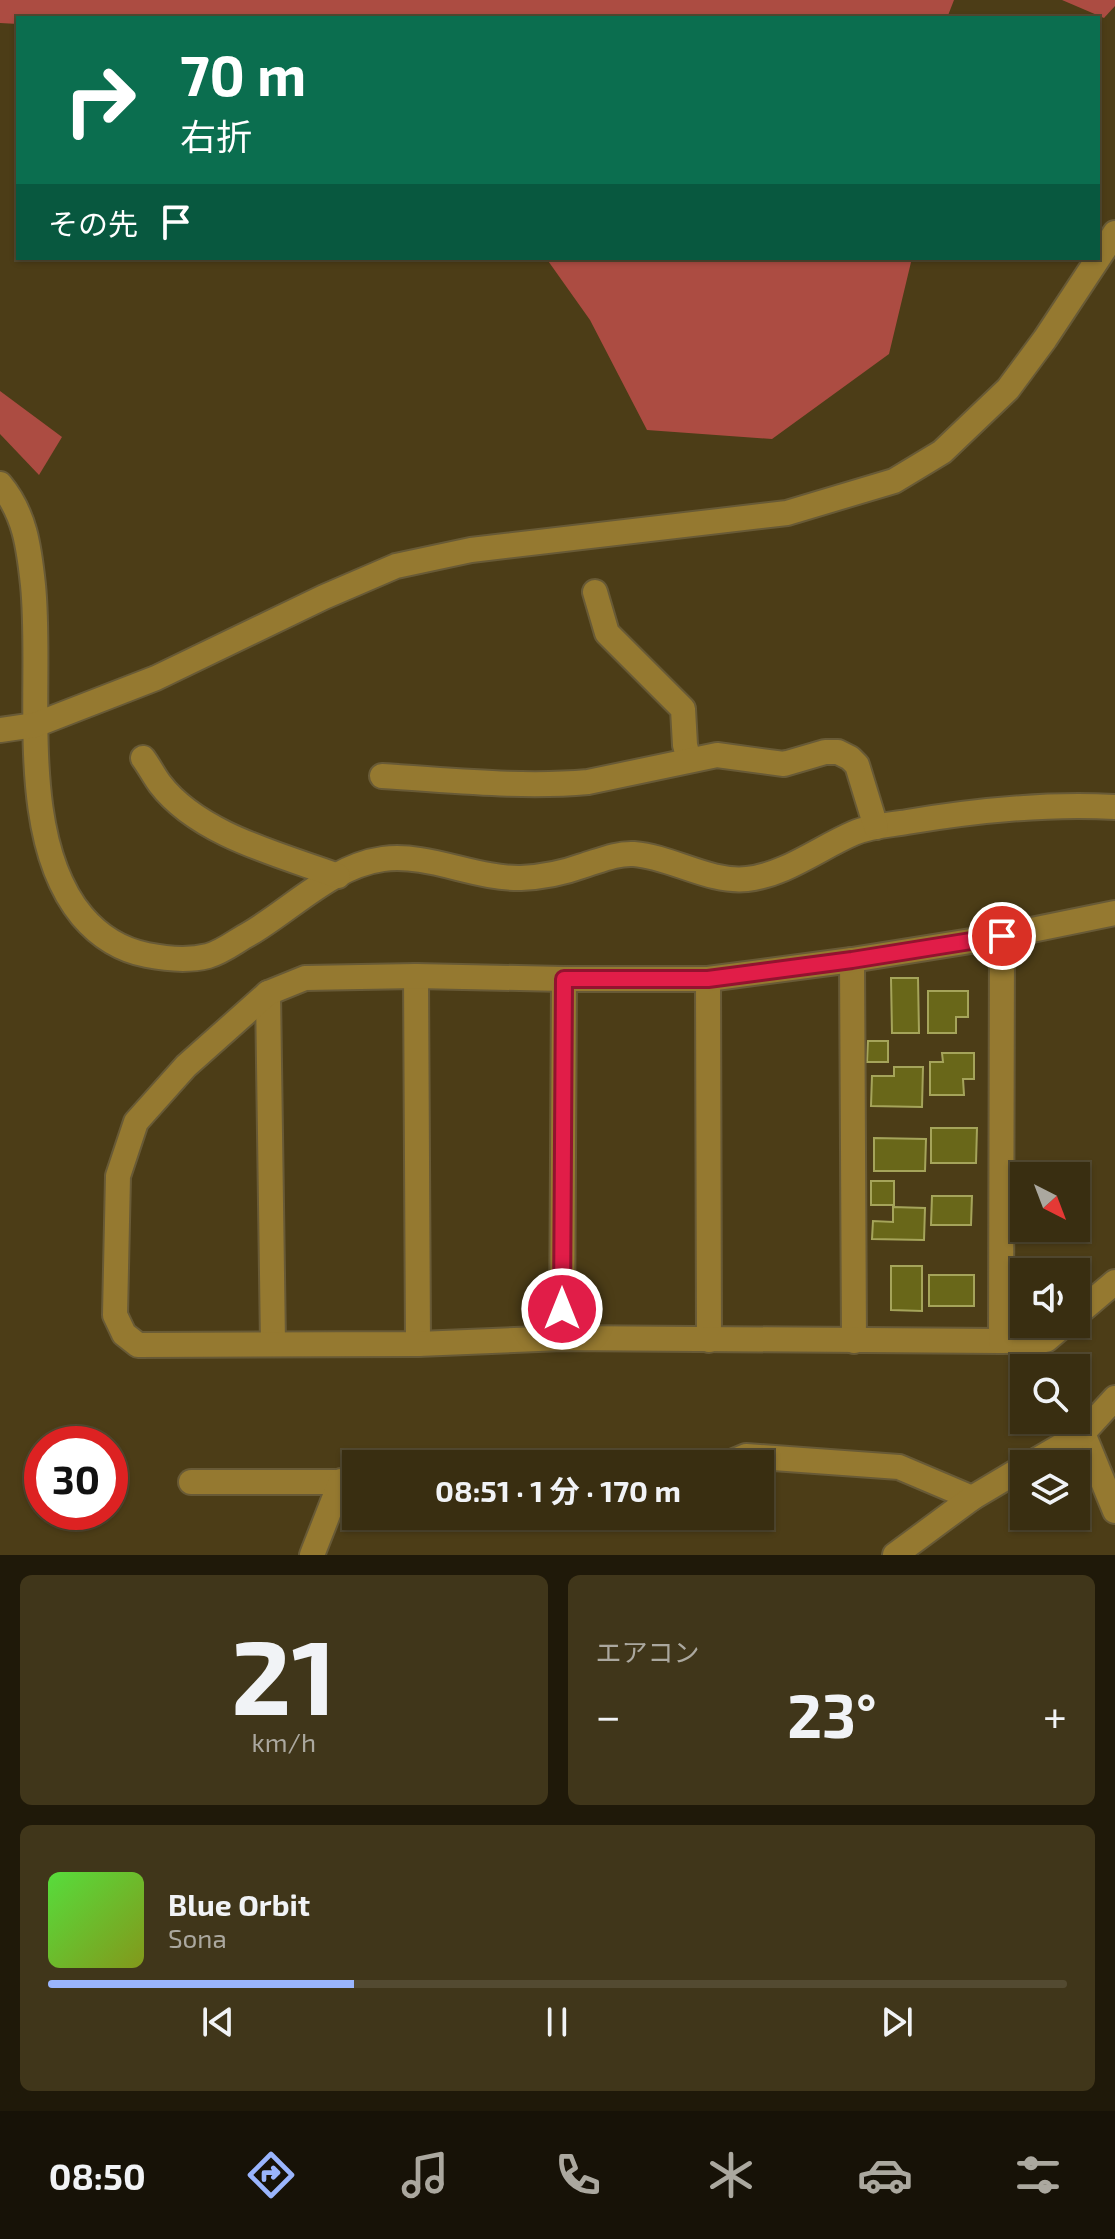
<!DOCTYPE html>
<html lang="ja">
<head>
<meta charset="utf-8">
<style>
	body { margin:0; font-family:"Exo 2","Noto Sans JP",sans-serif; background:#40361a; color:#f1f3f6; height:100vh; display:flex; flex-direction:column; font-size:30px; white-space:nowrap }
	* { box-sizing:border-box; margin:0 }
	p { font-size:26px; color:#aba89f }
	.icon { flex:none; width:44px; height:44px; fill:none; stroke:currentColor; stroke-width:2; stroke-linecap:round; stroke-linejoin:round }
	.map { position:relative; height:1555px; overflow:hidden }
	.drawer { display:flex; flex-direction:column; gap:20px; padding:20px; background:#1f1909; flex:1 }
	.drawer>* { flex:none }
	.banner { position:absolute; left:16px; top:16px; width:1084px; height:244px; border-radius:0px; box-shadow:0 2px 6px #0004,0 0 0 2px #534a31; background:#0b6e4f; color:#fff; overflow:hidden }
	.needle { width:52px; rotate:138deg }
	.buttons { position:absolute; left:1010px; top:1162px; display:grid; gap:16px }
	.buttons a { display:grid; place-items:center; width:80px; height:80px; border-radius:0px; background:#392e11; box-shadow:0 2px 6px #0004,0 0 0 2px #534a31; font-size:40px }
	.speed { position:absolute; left:24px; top:1426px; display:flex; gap:16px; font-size:40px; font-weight:700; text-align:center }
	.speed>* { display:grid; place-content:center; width:104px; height:104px; border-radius:50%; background:#392e11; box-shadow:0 2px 6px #0004,0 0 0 2px #534a31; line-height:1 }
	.speed .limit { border:12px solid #d22; background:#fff; color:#111 }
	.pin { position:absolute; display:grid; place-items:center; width:68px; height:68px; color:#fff; margin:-34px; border:4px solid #fff; border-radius:50%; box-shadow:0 2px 8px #0007 }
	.me { position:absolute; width:88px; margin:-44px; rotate:0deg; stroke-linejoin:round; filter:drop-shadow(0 0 6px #0008) }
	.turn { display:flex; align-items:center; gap:28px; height:168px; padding:0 32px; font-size:36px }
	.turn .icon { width:104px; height:104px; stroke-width:2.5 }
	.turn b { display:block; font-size:56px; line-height:68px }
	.then { display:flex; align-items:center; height:76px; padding:0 32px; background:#0003; gap:16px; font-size:30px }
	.big { font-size:60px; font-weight:700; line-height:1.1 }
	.drawer .card { flex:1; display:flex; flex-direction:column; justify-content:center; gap:12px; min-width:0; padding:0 28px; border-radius:12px; background:#40361a }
	.drawer .dial { align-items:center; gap:0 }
	.dial b { font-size:104px; line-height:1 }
	.song { display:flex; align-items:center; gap:24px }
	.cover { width:96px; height:96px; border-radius:12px; background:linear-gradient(135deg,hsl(110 70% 55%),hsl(70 70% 35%)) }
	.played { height:8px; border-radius:4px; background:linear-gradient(90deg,#9ab5fd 30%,#534a31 30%) }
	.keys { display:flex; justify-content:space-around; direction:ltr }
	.heat { display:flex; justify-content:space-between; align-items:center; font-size:44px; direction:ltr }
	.drawer .tiles { flex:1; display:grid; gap:20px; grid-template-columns:1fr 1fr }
	.card:last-child { grid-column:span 2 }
	.trip { position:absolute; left:342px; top:1450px; width:432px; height:80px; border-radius:0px; background:#392e11; box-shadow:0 2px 6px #0004,0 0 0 2px #534a31; font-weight:700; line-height:80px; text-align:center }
	.tabs { display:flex; height:128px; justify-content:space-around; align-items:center; background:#171207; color:#aba89f }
	.tabs .icon { width:56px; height:56px }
	.tabs .selected { color:#9ab5fd }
	.tabs b { font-size:36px; color:#f1f3f6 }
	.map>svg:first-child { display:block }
</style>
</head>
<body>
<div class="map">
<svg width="1115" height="1555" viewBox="0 0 1115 1555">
	<rect width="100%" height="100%" fill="#4c3d17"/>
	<g fill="#ac4c42">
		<path d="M0,0h954l-7,18h-929v6l-18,-1z"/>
		<path d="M1062,0h53v6l-11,12z"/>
		<path d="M546,258h366l-23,96 -117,85 -125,-9 -57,-110z"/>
		<path d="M0,391l62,46 -23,38 -39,-41z"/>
	</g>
	<g fill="#696719" stroke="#a5a45a" stroke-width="2">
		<path d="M891,978h27l1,55h-27z"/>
		<path d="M928,991h40v26h-12v16h-28z"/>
		<path d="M868,1041h20v21h-21z"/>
		<path d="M942,1053h32v26h-11l1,16h-34v-33h13z"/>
		<path d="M894,1067h29l-1,40 -51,-1 1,-30h22z"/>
		<path d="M931,1128h46l-1,35h-45z"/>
		<path d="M874,1138l52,1 -1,32h-51z"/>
		<rect x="871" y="1181" width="23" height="24"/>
		<path d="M932,1196h40l-1,29h-40z"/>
		<path d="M893,1207l32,1 -1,32 -52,-1 1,-18 20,1z"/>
		<path d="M891,1266h31v45l-31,-1z"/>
		<rect x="929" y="1275" width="45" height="31"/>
	</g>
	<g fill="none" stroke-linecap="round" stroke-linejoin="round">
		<defs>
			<g id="minor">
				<path d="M0,484c25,30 29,63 33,101 10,99 -18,250 49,331 17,20 39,34 65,39 20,4 41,6 61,1 15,-4 28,-15 41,-22 43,-25 83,-68 134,-75 46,-6 92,20 138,19 20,-1 42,-5 61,-12 17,-5 34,-13 52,-12 38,3 75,29 113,25 38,-4 72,-31 107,-46 16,-7 35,-8 53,-11 66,-11 141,-19 208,-15"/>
				<path d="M595,592l12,41 76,76 2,36 4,15"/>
				<path d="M0,730l35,-5 121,-47 168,-81 72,-31 75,-16 316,-37 107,-32 48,-29 66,-63 37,-50 70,-106"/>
				<path d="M143,758c6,8 11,18 17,26 39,51 121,71 178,92"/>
				<path d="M382,776c68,4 138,12 206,6l129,-27 67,9 41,-12h13l12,6 7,7 19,62"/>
				<path d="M852,960l2,381"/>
				<path d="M416,976l2,368"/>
				<path d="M708,979l1,361"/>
				<path d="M268,993l5,351"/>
				<path d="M1076,1315l39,-33"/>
				<path d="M1065,1324l-19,16 -45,1 -439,-3 -144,6 -280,1 -14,-11 -9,-19 3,-139 18,-54 50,-56 82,-73 37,-15 111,-2 148,3h144l144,-19 150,-24 113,-23"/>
				<path d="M562,1338l2,-359"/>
				<path d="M1001,1341l1,-405"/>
				<path d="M1083,1433l32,78"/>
				<path d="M727,1464l19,-8 153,11 73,31"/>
				<path d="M1030,1464l53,-31 32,-35"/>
				<path d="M191,1482h165"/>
				<path d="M312,1555l29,-74"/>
				<path d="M895,1555l77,-57 52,-31"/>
			</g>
		</defs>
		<use href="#minor" stroke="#685a36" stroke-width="28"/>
		<use href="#minor" stroke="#957930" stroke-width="24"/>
	</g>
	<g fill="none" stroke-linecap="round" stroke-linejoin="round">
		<defs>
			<path id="route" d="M562,1309l2,-330h144l144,-19 150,-24"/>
		</defs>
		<use href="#route" stroke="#92132f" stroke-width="20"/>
		<use href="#route" stroke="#e11d48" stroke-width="14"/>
	</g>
</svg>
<div class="buttons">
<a><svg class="needle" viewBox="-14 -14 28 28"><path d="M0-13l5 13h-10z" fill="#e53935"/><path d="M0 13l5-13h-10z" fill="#aba89f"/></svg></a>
<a><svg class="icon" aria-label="sound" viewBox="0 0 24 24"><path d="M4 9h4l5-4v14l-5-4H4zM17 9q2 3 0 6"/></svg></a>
<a><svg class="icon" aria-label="search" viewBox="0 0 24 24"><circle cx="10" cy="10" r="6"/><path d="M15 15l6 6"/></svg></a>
<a><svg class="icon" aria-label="layers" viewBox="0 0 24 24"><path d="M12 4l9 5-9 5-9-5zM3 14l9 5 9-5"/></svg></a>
</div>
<div class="speed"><div class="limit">30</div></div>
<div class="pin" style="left:1002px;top:936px;background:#d93025"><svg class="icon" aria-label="arrive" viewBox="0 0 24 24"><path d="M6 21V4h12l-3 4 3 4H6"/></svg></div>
<svg class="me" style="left:562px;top:1309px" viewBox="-20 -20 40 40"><circle r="17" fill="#e11d48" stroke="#fff" stroke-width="3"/><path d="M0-11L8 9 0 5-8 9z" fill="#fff"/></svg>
<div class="trip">08:51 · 1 分 · 170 m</div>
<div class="banner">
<div class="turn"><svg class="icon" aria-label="right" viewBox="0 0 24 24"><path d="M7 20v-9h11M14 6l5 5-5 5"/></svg><div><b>70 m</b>右折</div></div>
<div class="then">その先<svg class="icon" aria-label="arrive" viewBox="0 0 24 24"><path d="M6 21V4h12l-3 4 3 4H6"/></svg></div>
</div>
</div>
<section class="drawer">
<div class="tiles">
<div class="card dial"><b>21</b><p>km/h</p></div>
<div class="card"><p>エアコン</p>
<div class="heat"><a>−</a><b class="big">23°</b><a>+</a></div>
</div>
<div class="card">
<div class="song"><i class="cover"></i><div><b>Blue Orbit</b><p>Sona</p></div></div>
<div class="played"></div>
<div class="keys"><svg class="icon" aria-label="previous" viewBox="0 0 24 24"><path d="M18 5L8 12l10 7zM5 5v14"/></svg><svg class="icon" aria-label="pause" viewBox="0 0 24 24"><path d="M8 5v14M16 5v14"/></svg><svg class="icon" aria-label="next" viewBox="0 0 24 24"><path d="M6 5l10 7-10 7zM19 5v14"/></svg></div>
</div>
</div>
</section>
<nav class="tabs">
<b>08:50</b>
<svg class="icon selected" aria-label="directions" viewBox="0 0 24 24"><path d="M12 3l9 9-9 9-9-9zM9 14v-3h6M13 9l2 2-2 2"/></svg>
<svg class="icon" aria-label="music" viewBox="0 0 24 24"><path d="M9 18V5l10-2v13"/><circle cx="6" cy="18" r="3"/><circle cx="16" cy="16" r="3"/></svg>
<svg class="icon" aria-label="phone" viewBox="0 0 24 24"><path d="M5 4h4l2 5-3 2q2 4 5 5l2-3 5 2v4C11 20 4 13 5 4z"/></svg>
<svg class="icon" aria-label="climate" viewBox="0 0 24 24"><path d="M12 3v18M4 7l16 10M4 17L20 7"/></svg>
<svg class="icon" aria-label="car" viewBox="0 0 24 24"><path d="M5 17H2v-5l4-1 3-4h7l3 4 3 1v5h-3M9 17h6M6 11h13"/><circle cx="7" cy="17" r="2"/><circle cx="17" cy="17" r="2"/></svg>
<svg class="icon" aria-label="filters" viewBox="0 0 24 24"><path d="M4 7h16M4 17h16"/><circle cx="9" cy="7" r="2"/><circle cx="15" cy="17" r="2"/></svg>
</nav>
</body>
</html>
